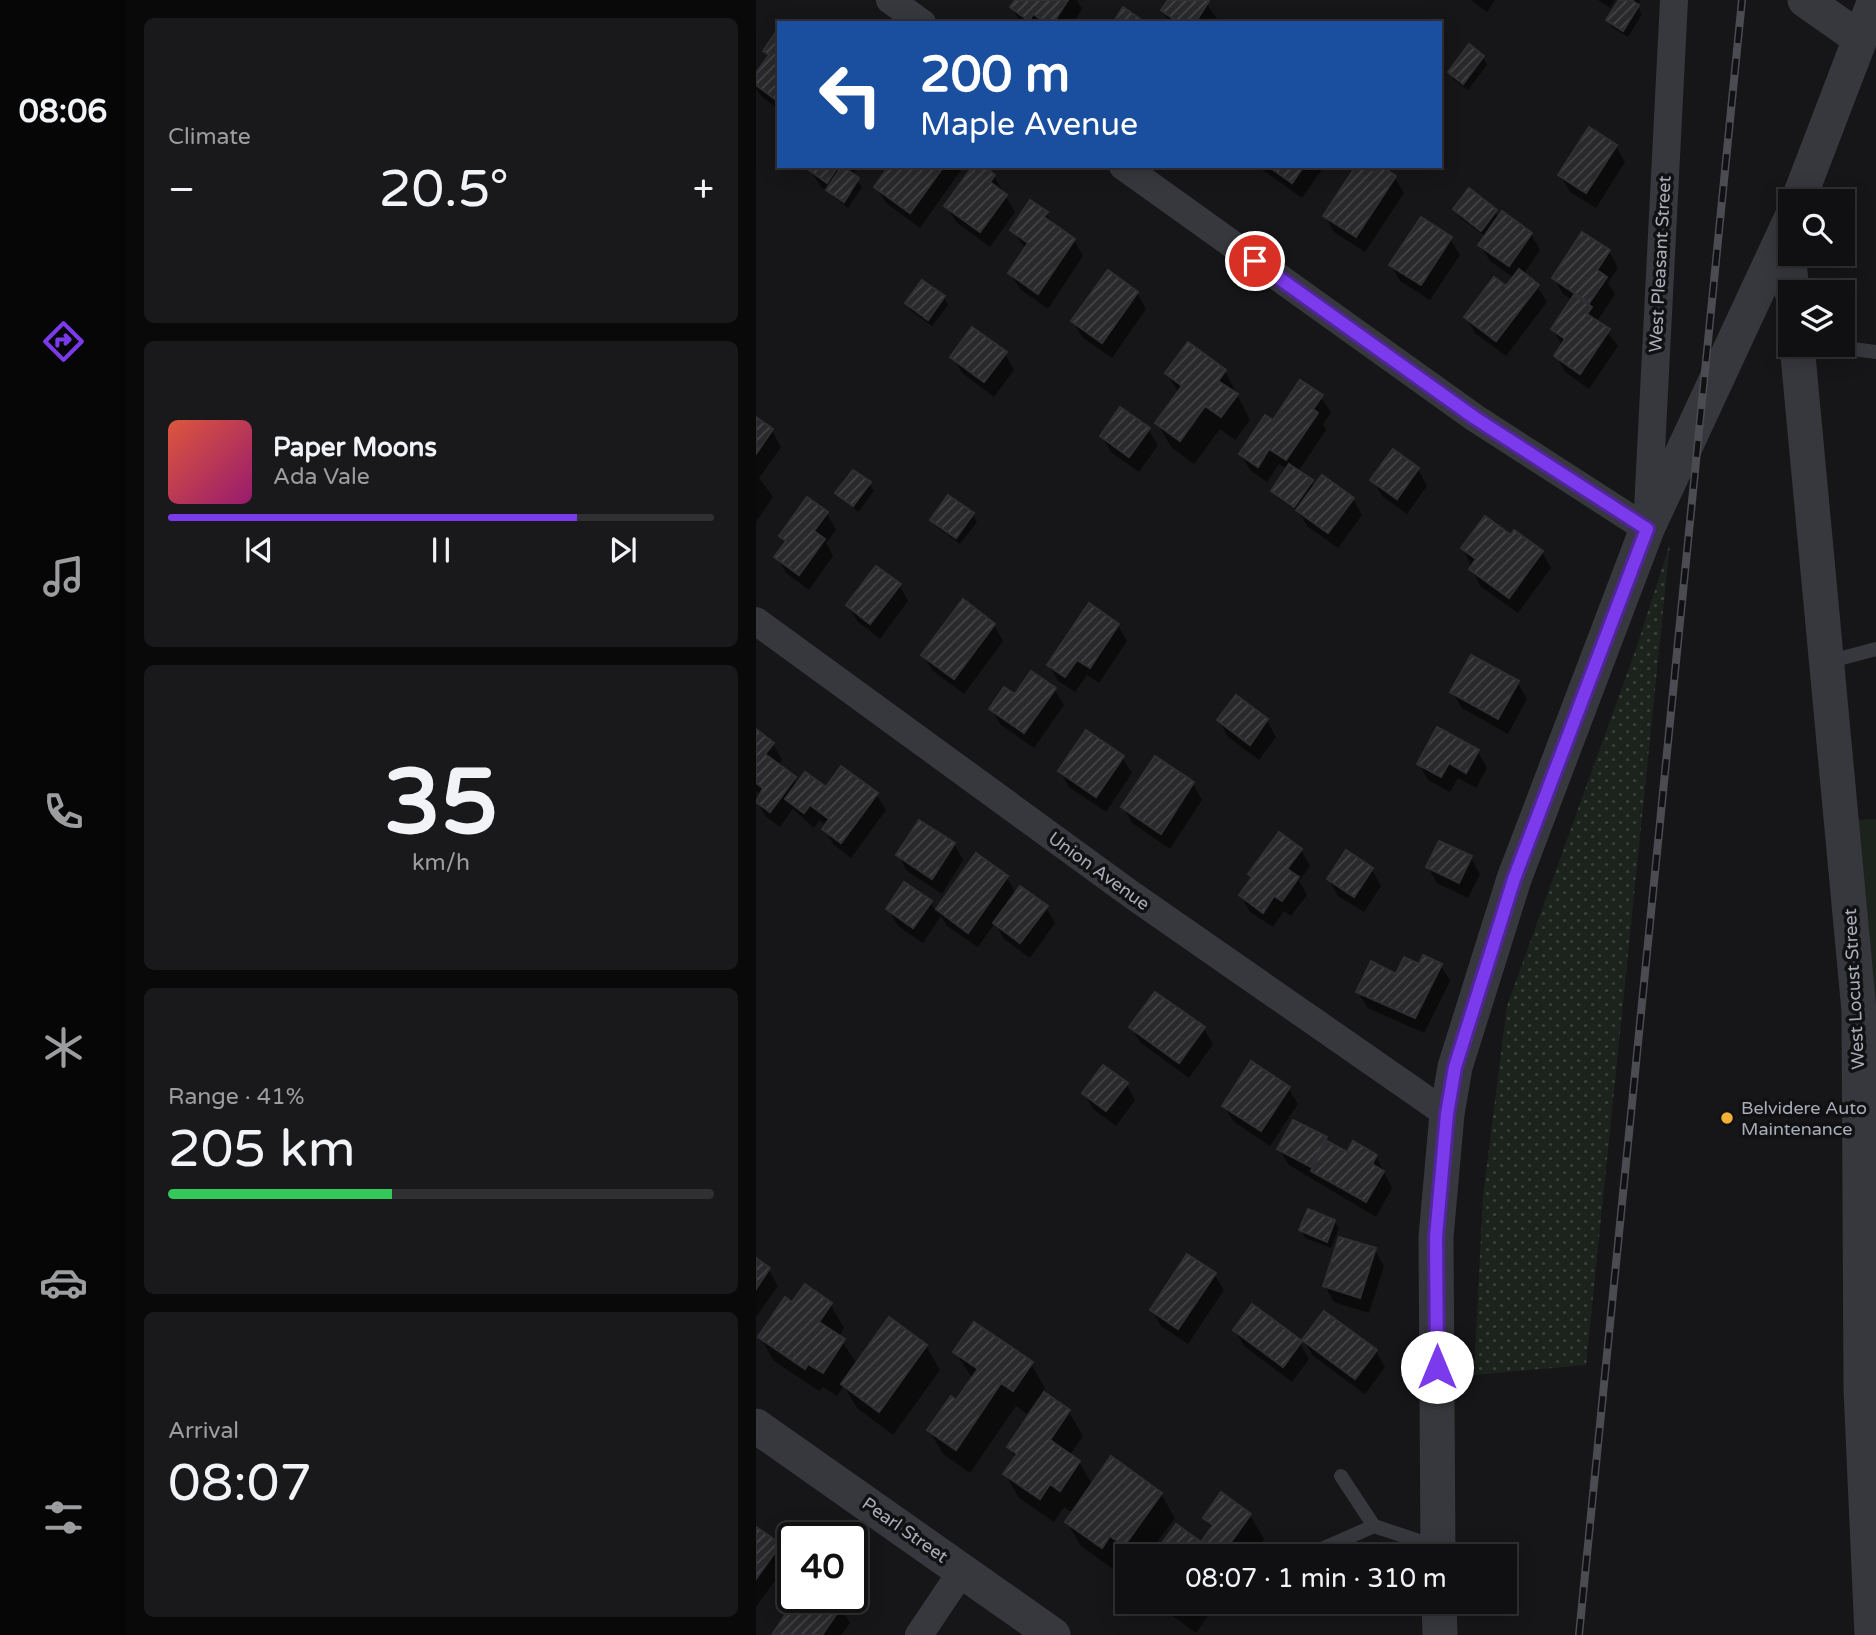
<!DOCTYPE html>
<html lang="en">
<head>
<meta charset="utf-8">
<style>
	body { margin:0; font-family:"Varela Round",sans-serif; background:#19191b; color:#f1f3f6; height:100vh; display:flex; flex-direction:column; font-size:26px; white-space:nowrap }
	* { box-sizing:border-box; margin:0 }
	p { font-size:23px; color:#9c9d9f }
	.icon { flex:none; width:38px; height:38px; fill:none; stroke:currentColor; stroke-width:2; stroke-linecap:round; stroke-linejoin:round }
	.map { position:relative; flex:1; overflow:hidden }
	.side { display:flex; flex-direction:column; gap:18px; padding:18px; background:#09090a; width:630px }
	.side>* { flex:none }
	.hud { position:absolute; left:21px; top:21px; width:665px; height:147px; border-radius:0px; box-shadow:0 4px 18px #0003,0 0 0 2px #303032; background:#1a4fa0; color:#fff; overflow:hidden }
	.buttons { position:absolute; left:1022px; top:189px; display:grid; gap:14px }
	.buttons a { display:grid; place-items:center; width:77px; height:77px; border-radius:0px; background:#101012; box-shadow:0 4px 18px #0003,0 0 0 2px #303032; font-size:35px }
	.speed { position:absolute; left:21px; top:1522px; display:flex; gap:14px; font-size:35px; font-weight:700; text-align:center }
	.speed>* { display:grid; place-content:center; width:91px; height:91px; border-radius:50%; background:#101012; box-shadow:0 4px 18px #0003,0 0 0 2px #303032; line-height:1 }
	.speed .limit { border:4px solid #111; border-radius:10px; background:#fff; color:#111 }
	.pin { position:absolute; display:grid; place-items:center; width:60px; height:60px; color:#fff; margin:-30px; border:4px solid #fff; border-radius:50%; box-shadow:0 2px 7px #0007 }
	.me { position:absolute; width:77px; margin:-38px; rotate:0deg; stroke-linejoin:round; filter:drop-shadow(0 0 5px #0008) }
	.turn { display:flex; align-items:center; gap:24px; height:147px; padding:0 28px; font-size:32px }
	.turn .icon { width:91px; height:91px; stroke-width:2.5 }
	.turn b { display:block; font-size:49px; line-height:60px }
	.big { font-size:52px; font-weight:600; line-height:1.1 }
	.side .tile { flex:1; display:flex; flex-direction:column; justify-content:center; gap:10px; min-width:0; padding:0 24px; border-radius:10px; background:#19191b }
	.side .dial { align-items:center; gap:0 }
	.dial b { font-size:91px; line-height:1 }
	.song { display:flex; align-items:center; gap:21px }
	.cover { width:84px; height:84px; border-radius:10px; background:linear-gradient(135deg,hsl(10 70% 55%),hsl(320 70% 35%)) }
	.played { height:7px; border-radius:4px; background:linear-gradient(90deg,#7c3aed 75%,#303032 75%) }
	.keys { display:flex; justify-content:space-around; direction:ltr }
	.heat { display:flex; justify-content:space-between; align-items:center; font-size:38px; direction:ltr }
	.charge { height:10px; border-radius:5px; background:linear-gradient(90deg,#34c759 41%,#303032 0) }
	.trip { position:absolute; left:359px; top:1544px; width:402px; height:70px; border-radius:0px; background:#101012; box-shadow:0 4px 18px #0003,0 0 0 2px #303032; font-weight:600; line-height:70px; text-align:center }
	main { display:flex; flex:1; min-height:0 }
	.tabs { display:flex; flex-direction:column; width:126px; justify-content:space-around; align-items:center; background:#060607; color:#9c9d9f }
	.tabs .icon { width:49px; height:49px }
	.tabs .selected { color:#7c3aed }
	.tabs b { font-size:32px; color:#f1f3f6 }
	.map>svg:first-child { display:block }
</style>
</head>
<body>
<main>
<nav class="tabs">
<b>08:06</b>
<svg class="icon selected" aria-label="directions" viewBox="0 0 24 24"><path d="M12 3l9 9-9 9-9-9zM9 14v-3h6M13 9l2 2-2 2"/></svg>
<svg class="icon" aria-label="music" viewBox="0 0 24 24"><path d="M9 18V5l10-2v13"/><circle cx="6" cy="18" r="3"/><circle cx="16" cy="16" r="3"/></svg>
<svg class="icon" aria-label="phone" viewBox="0 0 24 24"><path d="M5 4h4l2 5-3 2q2 4 5 5l2-3 5 2v4C11 20 4 13 5 4z"/></svg>
<svg class="icon" aria-label="climate" viewBox="0 0 24 24"><path d="M12 3v18M4 7l16 10M4 17L20 7"/></svg>
<svg class="icon" aria-label="car" viewBox="0 0 24 24"><path d="M5 17H2v-5l4-1 3-4h7l3 4 3 1v5h-3M9 17h6M6 11h13"/><circle cx="7" cy="17" r="2"/><circle cx="17" cy="17" r="2"/></svg>
<svg class="icon" aria-label="filters" viewBox="0 0 24 24"><path d="M4 7h16M4 17h16"/><circle cx="9" cy="7" r="2"/><circle cx="15" cy="17" r="2"/></svg>
</nav>
<section class="side">
<div class="tile"><p>Climate</p>
<div class="heat"><a>−</a><b class="big">20.5°</b><a>+</a></div>
</div>
<div class="tile">
<div class="song"><i class="cover"></i><div><b>Paper Moons</b><p>Ada Vale</p></div></div>
<div class="played"></div>
<div class="keys"><svg class="icon" aria-label="previous" viewBox="0 0 24 24"><path d="M18 5L8 12l10 7zM5 5v14"/></svg><svg class="icon" aria-label="pause" viewBox="0 0 24 24"><path d="M8 5v14M16 5v14"/></svg><svg class="icon" aria-label="next" viewBox="0 0 24 24"><path d="M6 5l10 7-10 7zM19 5v14"/></svg></div>
</div>
<div class="tile dial"><b>35</b><p>km/h</p></div>
<div class="tile"><p>Range · 41%</p><b class="big">205 km</b><div class="charge"></div></div>
<div class="tile"><p>Arrival</p><b class="big">08:07</b></div>
</section>
<div class="map">
<svg width="1120" height="1635" viewBox="0 0 1120 1635">
	<defs>
		<pattern id="grass-dots" width="8" height="8" patternUnits="userSpaceOnUse" patternTransform="scale(1.75)"><rect width="8" height="8" fill="#1c231d"/><path d="M2 2h.1M6 6h.1" fill="none" stroke="#3a403c" stroke-width="1.8" stroke-linecap="round"/></pattern>
		<pattern id="building-hatch" width="6" height="6" patternUnits="userSpaceOnUse" patternTransform="scale(1.75)"><rect width="6" height="6" fill="#29292c"/><path d="M-1 1l2-2M0 6l6-6M5 7l2-2" fill="none" stroke="#454548"/></pattern>
	</defs>
	<rect width="100%" height="100%" fill="#161618"/>
	<path fill="url(#grass-dots)" d="M914,543l-84,822 -112,10 9,-179 24,-190 130,-360z"/>
	<path fill="#1c231d" d="M1120,819v316l-34,-315z"/>
	<g fill="#0007">
		<path d="M261,0h60l5,9 -9,14h-52l-9,-15z"/>
		<path d="M414,0h34l13,19 -3,4h-44l-7,-12z"/>
		<path d="M715,0h24l-8,12z"/>
		<path d="M842,0h17l-5,8z"/>
		<path d="M864,0h21l-4,6 5,8 -14,23 -16,-10 -4,-7z"/>
		<path d="M23,36v74l-17,-13 -6,-9v-12l13,-18 -4,-7z"/>
		<path d="M727,57l4,8 -19,25 -14,-10 -4,-8z"/>
		<path d="M860,146l9,16 -29,46 -26,-16 -9,-16z"/>
		<path d="M57,166h45l-6,9 10,12 -14,21 -28,-22 -9,-16z"/>
		<path d="M135,166h73l-44,62 -34,-25 -10,-16z"/>
		<path d="M501,166h66l1,1 -22,31z"/>
		<path d="M619,175l19,2 10,16 -39,59 -31,-20 -9,-16z"/>
		<path d="M238,176l21,36 -25,35 -34,-25 -10,-16z"/>
		<path d="M713,191l31,27 3,-4 28,20 9,16 -17,25 14,11 10,16 -41,54 -31,-23 -9,-16 40,-28 8,-11 -24,-17 -10,-16 6,-8 -27,-20 -4,-8z"/>
		<path d="M290,213l8,14 20,13 9,16 -35,53 -28,-20 -10,-16 16,-24 -14,-19z"/>
		<path d="M694,239l10,16 -30,45 -30,-19 -9,-16z"/>
		<path d="M853,251l9,17 -10,15 7,11 -17,26 20,26 -29,43 -24,-17 -9,-16 6,-10 -9,-17 19,-29 -9,-6 -9,-16z"/>
		<path d="M352,273l29,20 9,16 -34,49 -29,-20 -10,-16z"/>
		<path d="M188,297l4,8 -16,21 -21,-15 -4,-8z"/>
		<path d="M249,354l9,16 -20,27 -32,-24 -9,-16z"/>
		<path d="M469,371l25,49 -15,20 -15,-11 -26,35 -23,-17 -14,-24 22,-30 -12,-19z"/>
		<path d="M565,397l10,16 -8,11 3,6 -28,42 17,15 38,12 9,16 -24,33 -31,-22 -7,-13 -22,-15 -5,-7 15,-21 -9,-6 -12,18 -17,-12 -9,-16 32,-31z"/>
		<path d="M0,419l16,12 9,16 -22,31 14,19 -17,25z"/>
		<path d="M392,429l10,16 -19,27 -28,-20 -9,-16z"/>
		<path d="M662,469l9,17 -20,28 -25,-18 -9,-16z"/>
		<path d="M113,484l5,7 -16,21 -21,-19z"/>
		<path d="M52,499l19,15 9,16 -10,13 7,13 -24,34 -23,-17 -9,-16 9,-13 -5,-8z"/>
		<path d="M216,514l5,8 -17,22 -23,-17 -5,-7z"/>
		<path d="M755,537l31,15 9,16 -33,45 -38,-27 -17,-38z"/>
		<path d="M143,585l9,16 -28,38 -23,-18 -9,-16z"/>
		<path d="M238,625l9,16 -39,53 -31,-23 -10,-16z"/>
		<path d="M362,625l9,16 -28,42 -12,-8 -12,17 -17,-11 -9,-16z"/>
		<path d="M762,683l9,16 -19,35 -46,-26 -10,-16z"/>
		<path d="M298,689l10,16 -30,43 -33,-23 -10,-16z"/>
		<path d="M463,721h48l9,16 -17,23 -31,-23z"/>
		<path d="M0,731l17,13 9,16 -4,5 21,19 77,10 10,16 -35,48 -17,-13 -10,-16 3,-3 -8,-6 -5,8 -21,-19 -13,18 -14,-10 -10,-16 5,-6 -5,-4z"/>
		<path d="M722,752l9,16 -11,20 -18,-10 -8,14 -22,-12 -9,-16z"/>
		<path d="M366,757l10,16 -26,39 -37,-25 -9,-16z"/>
		<path d="M399,759l38,25 9,16 -32,49 -38,-26 -9,-16z"/>
		<path d="M198,844l9,16 -21,34 -35,-23 -9,-16z"/>
		<path d="M545,850l9,16 -11,15 8,14 -16,21 -7,-5 -11,16 -23,-15 -9,-16 12,-17 -3,-5z"/>
		<path d="M590,852l26,18 9,16 -17,26 -26,-16 -9,-16z"/>
		<path d="M220,855l31,23 9,16 30,13 9,16 -25,35 -26,-19 -9,-16 -17,24 -31,-21 -6,-10 -18,27 -25,-17 -10,-17 42,-7 6,10z"/>
		<path d="M715,858l9,16 -12,24 -31,-15 -9,-16z"/>
		<path d="M684,965l10,16 -26,52 -56,-25 -10,-16 61,-25z"/>
		<path d="M375,1027l72,1 10,16 -24,34 -48,-35z"/>
		<path d="M370,1084l9,16 -19,26 -23,-17 -9,-16z"/>
		<path d="M532,1088l10,16 -28,42 -36,-24 -10,-16z"/>
		<path d="M570,1138l22,16 28,2 16,32 -16,29 -87,-52 -10,-16z"/>
		<path d="M578,1221l5,7 -8,20 -26,-10 -4,-8z"/>
		<path d="M619,1250l9,16 -15,47 -35,-11 -9,-16z"/>
		<path d="M0,1260l13,10 9,16 -22,31z"/>
		<path d="M458,1274l10,16 -36,54 -27,-18 -9,-16z"/>
		<path d="M37,1304h37l14,24 -5,9 18,27 69,-18 14,24 -47,65 -36,-27 -13,-22 -7,10 -14,-9 -4,4 -45,-30 -14,-24z"/>
		<path d="M479,1330l65,13 9,16 -17,23 -48,-36z"/>
		<path d="M548,1340l72,11 9,16 -20,27 -52,-38z"/>
		<path d="M199,1352l76,12 14,24 -2,5 26,19 14,24 -14,20 10,6 14,24 68,8 14,24 -28,38h-20v5l-3,-2 -8,12 -35,-25 -14,-24 6,-9 -9,-6 -10,15 -35,-24 -14,-24 11,-15 -7,-12 32,-47 -3,-2 -11,16 -11,-8 -46,67 -27,-19 -14,-24 27,-28 17,-23z"/>
		<path d="M494,1515l14,24 -12,17h-80l-8,-13 38,1 10,-15 -7,-11z"/>
		<path d="M0,1529l23,16 10,16 -33,46z"/>
		<path d="M36,1574l1,24h34l13,9 10,16 -9,12h-67l17,-26 -11,-17z"/>
		<path d="M404,1601h59l-23,32 -30,-22z"/>
	</g>
	<g fill="url(#building-hatch)" stroke="#303034" stroke-width="2">
		<path d="M259,0h53l-15,23h-6l-14,-9 -4,7 -19,-14z"/>
		<path d="M412,0h39l2,1 -14,22h-16l-18,-13z"/>
		<path d="M863,0h12l8,5 -16,26 -17,-11z"/>
		<path d="M367,7l23,16h-33z"/>
		<path d="M20,32l3,2v68l-23,-17v-12l13,-18 -6,-4z"/>
		<path d="M713,44l15,12 -21,28 -15,-12z"/>
		<path d="M833,127l28,18 -31,48 -28,-18z"/>
		<path d="M55,166h27l-11,17 -18,-13z"/>
		<path d="M86,166l17,12 -15,24 -18,-12z"/>
		<path d="M133,166h55l-34,47 -36,-26z"/>
		<path d="M217,166h11l11,9 -5,7 17,13 -27,37 -36,-26z"/>
		<path d="M512,166h36l-12,17z"/>
		<path d="M600,166h9l10,6 6,-6 15,10 -40,61 -33,-21z"/>
		<path d="M713,188l28,22 -16,21 -28,-22z"/>
		<path d="M274,200l18,12 -4,5 31,22 -37,55 -30,-21 20,-30 -18,-13z"/>
		<path d="M746,211l30,22 -23,33 -31,-21z"/>
		<path d="M665,217l31,20 -31,48 -32,-20z"/>
		<path d="M826,232l28,18 -13,20 10,7 -18,26 -37,-25z"/>
		<path d="M763,269l20,16 -43,56 -32,-24 30,-40 12,9z"/>
		<path d="M352,270l30,22 -36,51 -31,-22z"/>
		<path d="M166,280l23,16 -17,24 -23,-17z"/>
		<path d="M818,295l18,12 -5,7 23,15 -30,45 -26,-18 11,-17 -14,-10z"/>
		<path d="M216,327l35,25 -23,30 -34,-25z"/>
		<path d="M432,342l38,28 -8,11 20,13 -17,23 -16,-11 -25,35 -25,-18 27,-37 -17,-13z"/>
		<path d="M544,380l23,15 -10,14 5,4 -32,47 -17,-11 -11,18 -19,-13 26,-39 8,5z"/>
		<path d="M364,407l30,21 -21,29 -29,-21z"/>
		<path d="M0,417l17,12 -17,25z"/>
		<path d="M637,449l26,19 -22,31 -27,-19z"/>
		<path d="M533,464l24,16 -19,27 -23,-16z"/>
		<path d="M97,470l18,12 -18,24 -18,-13z"/>
		<path d="M566,475l32,23 -26,35 -32,-23z"/>
		<path d="M192,495l26,18 -18,25 -26,-18z"/>
		<path d="M51,497l21,15 -14,19 11,8 -26,36 -25,-18 12,-16 -7,-5z"/>
		<path d="M729,516l26,19 3,-5 29,21 -34,47 -40,-29 7,-10 -15,-11z"/>
		<path d="M120,566l25,18 -31,40 -24,-19z"/>
		<path d="M207,599l32,25 -41,55 -33,-24z"/>
		<path d="M333,603l30,21 -29,44 -13,-8 -12,17 -18,-12z"/>
		<path d="M715,655l48,26 -21,38 -48,-27z"/>
		<path d="M275,671l25,17 -32,45 -35,-24 15,-22 11,7z"/>
		<path d="M480,695l32,24 -18,26 -33,-25z"/>
		<path d="M681,727l42,23 -13,23 -17,-10 -8,14 -24,-13z"/>
		<path d="M0,729l18,14 -9,11 31,23 -26,35 -14,-10 7,-14 -7,-5z"/>
		<path d="M330,730l38,26 -28,41 -38,-26z"/>
		<path d="M399,756l39,26 -33,52 -40,-27z"/>
		<path d="M85,766l37,27 -37,50 -19,-14 7,-10 -19,-14 -6,8 -19,-14 20,-27 21,15z"/>
		<path d="M163,820l36,23 -23,36 -36,-24z"/>
		<path d="M523,832l23,17 -15,20 12,8 -17,24 -8,-5 -11,17 -24,-18 13,-18 -4,-3z"/>
		<path d="M683,841l33,15 -13,27 -33,-16z"/>
		<path d="M590,850l27,18 -19,29 -27,-18z"/>
		<path d="M220,853l32,23 -40,57 -32,-24z"/>
		<path d="M148,882l28,19 -19,27 -27,-19z"/>
		<path d="M264,886l28,20 -28,37 -27,-20z"/>
		<path d="M667,955l19,9 -27,54 -59,-26 15,-31 25,13 8,-17 15,7z"/>
		<path d="M399,992l50,35 -26,36 -50,-36z"/>
		<path d="M495,1061l39,26 -29,44 -39,-25z"/>
		<path d="M347,1065l25,18 -22,28 -24,-18z"/>
		<path d="M537,1120l34,17 -16,30 -34,-18z"/>
		<path d="M571,1141l20,11 6,-11 24,14 -5,9 12,7 -18,31 -55,-31z"/>
		<path d="M552,1209l27,11 -8,22 -28,-12z"/>
		<path d="M583,1237l37,11 -16,50 -37,-12z"/>
		<path d="M431,1254l29,19 -38,56 -28,-19z"/>
		<path d="M0,1258l14,10 -14,21z"/>
		<path d="M49,1284l27,19 -13,19 26,17 -22,34 -15,-9 -3,5 -47,-32 27,-40 7,5z"/>
		<path d="M496,1304l50,37 -19,26 -50,-37z"/>
		<path d="M568,1311l53,39 -22,29 -53,-39z"/>
		<path d="M133,1317l38,28 -48,67 -38,-28z"/>
		<path d="M218,1322l59,40 -20,29 -12,-8 -45,67 -29,-20 24,-34 5,4 22,-31 -25,-17z"/>
		<path d="M288,1392l26,18 -20,30 30,21 -20,30 -10,-7 -10,15 -37,-25 14,-20 -10,-7z"/>
		<path d="M355,1456l51,37 -38,53 -14,-10 -8,12 -37,-26z"/>
		<path d="M465,1492l30,22 -30,42h-48l2,-4 -13,-9 14,-19 25,18 12,-17 -10,-7z"/>
		<path d="M0,1527l25,17 -25,35z"/>
		<path d="M36,1572l1,26h37l12,8 -20,29h-50l21,-32 -15,-11z"/>
	</g>
	<g fill="none" stroke-linecap="round" stroke-linejoin="round">
		<g stroke="#37383d" stroke-width="14">
			<path d="M1068,345l52,7"/>
			<path d="M1071,662l49,-13"/>
			<path d="M585,1476l33,50"/>
			<path d="M550,1556l68,-30 63,21"/>
		</g>
		<g stroke="#37383d" stroke-width="28">
			<path d="M134,0l32,23"/>
			<path d="M367,166l352,252 172,111 27,-529"/>
			<path d="M0,621l376,274 315,219"/>
			<path d="M163,1635l43,-64"/>
		</g>
		<g stroke="#37383d" stroke-width="35">
			<path d="M1049,0l54,38"/>
			<path d="M1042,201l77,-201"/>
			<path d="M1030,232l6,60"/>
			<path d="M1041,345l62,666 2,378 11,246"/>
			<path d="M0,1426l297,209"/>
			<path d="M682,1556l-2,-319 11,-123 8,-47 59,-188 133,-350 143,-308"/>
			<path d="M683,1601l1,34"/>
		</g>
		<defs>
			<path id="rail" d="M823,1635l163,-1635"/>
		</defs>
		<use href="#rail" stroke="#4a4c52" stroke-width="8"/>
		<use href="#rail" stroke="#111113" stroke-width="5" stroke-dasharray="16" stroke-linecap="butt"/>
	</g>
	<g fill="none" stroke-linecap="round" stroke-linejoin="round">
		<defs>
			<path id="route" d="M499,261l220,157 172,111 -133,350 -59,188 -8,47 -11,123 1,130"/>
		</defs>
		<use href="#route" stroke="#51269a" stroke-width="18"/>
		<use href="#route" stroke="#7c3aed" stroke-width="12"/>
	</g>
	<circle fill="#f2b134" stroke="#111113" stroke-width="2.5" cx="971" cy="1118" r="7"/>
	<g text-anchor="middle" stroke-width="7" stroke-linejoin="round" paint-order="stroke">
		<g font-size="18" fill="#a8adb8" stroke="#111113">
			<text transform="translate(904 264) rotate(-87)" y="6">West Pleasant Street</text>
			<text transform="translate(343 871) rotate(36)" y="6">Union Avenue</text>
			<text transform="translate(1098 989) rotate(-93)" y="6">West Locust Street</text>
			<text transform="translate(149 1530) rotate(35)" y="6">Pearl Street</text>
		</g>
		<g font-size="18" fill="#a8adb8" stroke="#111113" text-anchor="start">
			<text x="985" y="1114">Belvidere Auto<tspan x="985" dy="21">Maintenance</tspan></text>
		</g>
	</g>
</svg>
<div class="buttons">
<a><svg class="icon" aria-label="search" viewBox="0 0 24 24"><circle cx="10" cy="10" r="6"/><path d="M15 15l6 6"/></svg></a>
<a><svg class="icon" aria-label="layers" viewBox="0 0 24 24"><path d="M12 4l9 5-9 5-9-5zM3 14l9 5 9-5"/></svg></a>
</div>
<div class="speed"><div class="limit">40</div></div>
<div class="pin" style="left:499px;top:261px;background:#d93025"><svg class="icon" aria-label="arrive" viewBox="0 0 24 24"><path d="M6 21V4h12l-3 4 3 4H6"/></svg></div>
<svg class="me" style="left:681px;top:1367px" viewBox="-20 -20 40 40"><circle r="19" fill="#fff"/><path d="M0-13L10 11 0 6-10 11z" fill="#7c3aed"/></svg>
<div class="trip">08:07 · 1 min · 310 m</div>
<div class="hud">
<div class="turn"><svg class="icon" aria-label="left" viewBox="0 0 24 24"><path d="M17 20v-9H6M10 6l-5 5 5 5"/></svg><div><b>200 m</b>Maple Avenue</div></div>
</div>
</div>
</main>
</body>
</html>
